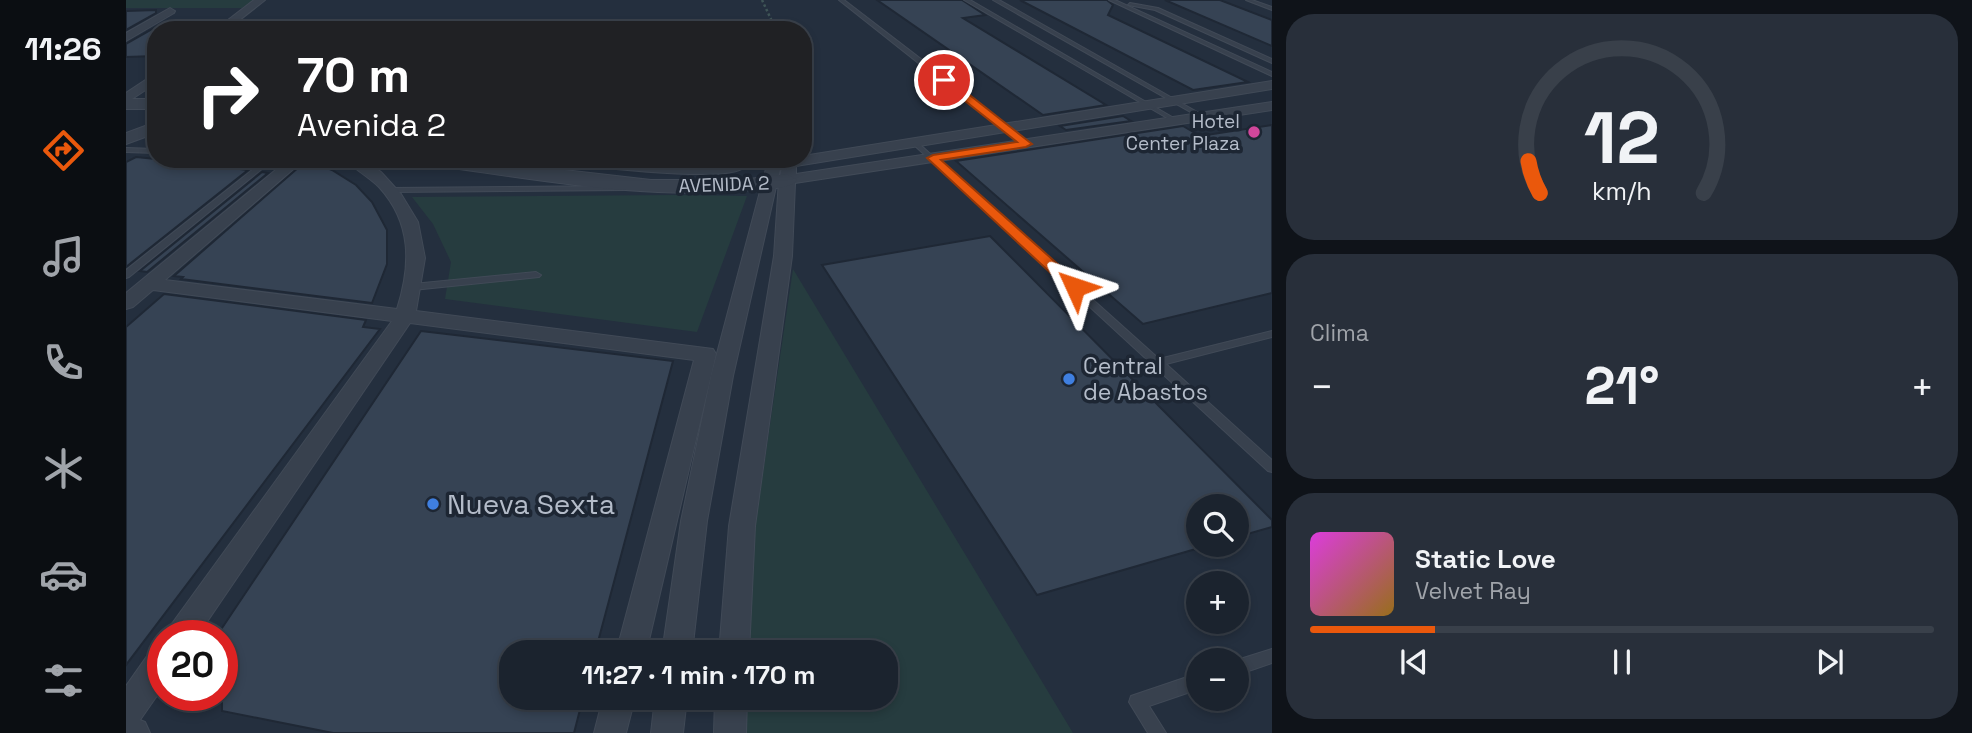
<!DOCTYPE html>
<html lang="es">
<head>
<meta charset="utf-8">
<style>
	body { margin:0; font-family:"Space Grotesk",sans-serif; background:#282f3a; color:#f1f3f6; height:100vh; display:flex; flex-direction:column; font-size:26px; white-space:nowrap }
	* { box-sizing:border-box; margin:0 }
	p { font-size:23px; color:#a0a4aa }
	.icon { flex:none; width:38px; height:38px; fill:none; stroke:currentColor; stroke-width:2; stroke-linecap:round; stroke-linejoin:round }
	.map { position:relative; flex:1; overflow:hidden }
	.drawer { display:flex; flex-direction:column; gap:14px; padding:14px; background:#0f1319; width:700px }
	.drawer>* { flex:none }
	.guide { position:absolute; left:21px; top:21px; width:665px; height:147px; border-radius:28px; box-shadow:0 4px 10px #0003,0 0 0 2px #39404a; background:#202124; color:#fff; overflow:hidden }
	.controls { position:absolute; left:1060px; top:494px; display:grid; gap:14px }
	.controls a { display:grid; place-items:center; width:63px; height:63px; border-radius:50%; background:#1b232e; box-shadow:0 4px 10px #0003,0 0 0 2px #39404a; font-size:35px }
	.speed { position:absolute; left:21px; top:620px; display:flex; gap:14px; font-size:35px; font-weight:700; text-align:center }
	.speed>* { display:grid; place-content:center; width:91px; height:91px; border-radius:50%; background:#1b232e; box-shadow:0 4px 10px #0003,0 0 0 2px #39404a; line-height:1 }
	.speed .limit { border:10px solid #d22; background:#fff; color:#111 }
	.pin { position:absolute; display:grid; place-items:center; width:60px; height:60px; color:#fff; margin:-30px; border:4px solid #fff; border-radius:50%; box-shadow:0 2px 7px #0007 }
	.me { position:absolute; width:77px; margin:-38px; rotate:312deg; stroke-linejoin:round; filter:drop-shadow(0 0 5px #0008) }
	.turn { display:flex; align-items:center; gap:24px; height:147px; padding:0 35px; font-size:32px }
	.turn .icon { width:91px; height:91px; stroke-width:2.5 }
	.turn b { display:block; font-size:49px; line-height:60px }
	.big { font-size:52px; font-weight:600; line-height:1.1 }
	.drawer .card { flex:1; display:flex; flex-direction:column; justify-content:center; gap:10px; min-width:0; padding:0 24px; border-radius:28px; background:#282f3a }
	.drawer .dial { align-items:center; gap:0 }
	.dial svg { height:182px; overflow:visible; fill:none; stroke:#39404a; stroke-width:7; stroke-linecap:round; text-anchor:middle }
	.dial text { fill:#f1f3f6; stroke:none }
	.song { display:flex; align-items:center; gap:21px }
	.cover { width:84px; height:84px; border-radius:10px; background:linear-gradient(135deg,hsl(300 70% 55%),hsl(40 70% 35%)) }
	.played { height:7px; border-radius:4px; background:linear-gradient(90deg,#ea580c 20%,#39404a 20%) }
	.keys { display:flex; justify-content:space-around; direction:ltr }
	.heat { display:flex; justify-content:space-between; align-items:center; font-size:38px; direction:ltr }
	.trip { position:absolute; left:373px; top:640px; width:399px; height:70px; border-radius:28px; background:#1b232e; box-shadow:0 4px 10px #0003,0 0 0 2px #39404a; font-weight:600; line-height:70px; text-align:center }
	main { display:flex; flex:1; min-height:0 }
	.dock { display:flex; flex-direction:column; width:126px; justify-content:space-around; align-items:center; background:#0b0e12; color:#a0a4aa }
	.dock .icon { width:49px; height:49px }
	.dock .active { color:#ea580c }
	.dock b { font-size:32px; color:#f1f3f6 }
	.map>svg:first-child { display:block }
</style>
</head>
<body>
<main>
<nav class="dock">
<b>11:26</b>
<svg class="icon active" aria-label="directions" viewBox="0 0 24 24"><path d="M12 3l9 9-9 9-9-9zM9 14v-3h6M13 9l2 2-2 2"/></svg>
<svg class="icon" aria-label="music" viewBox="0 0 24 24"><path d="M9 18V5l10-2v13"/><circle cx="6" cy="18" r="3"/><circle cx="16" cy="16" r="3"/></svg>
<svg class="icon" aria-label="phone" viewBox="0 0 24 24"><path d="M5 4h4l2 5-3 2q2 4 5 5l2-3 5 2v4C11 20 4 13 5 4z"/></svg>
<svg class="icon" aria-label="climate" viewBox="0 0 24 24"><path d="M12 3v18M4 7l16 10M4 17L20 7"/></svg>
<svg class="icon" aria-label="car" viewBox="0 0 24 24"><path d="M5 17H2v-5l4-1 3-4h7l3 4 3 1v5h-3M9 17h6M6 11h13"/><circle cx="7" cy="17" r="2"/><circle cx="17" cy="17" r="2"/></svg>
<svg class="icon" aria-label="filters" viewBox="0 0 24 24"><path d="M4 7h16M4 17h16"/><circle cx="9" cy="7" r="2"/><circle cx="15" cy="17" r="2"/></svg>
</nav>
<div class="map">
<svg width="1146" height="733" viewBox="0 0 1146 733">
	<rect width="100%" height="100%" fill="#242f3e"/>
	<g fill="#263c3f">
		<path d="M0,0h127l-11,8h-116z"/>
		<path d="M552,195l69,1 -50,136 -252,-33 6,-37 -18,-38 -21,-27z"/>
		<path d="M667,269l280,464h-336l1,-35h148v-45h-145l1,-39z"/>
	</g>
	<g fill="#364354" stroke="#1f2835" stroke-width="2">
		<path d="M751,0h85l23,15 -22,3 143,87 -63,10z"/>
		<path d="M894,0h87l6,5 -5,10 140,67 -55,8z"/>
		<path d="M1039,0h55l52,20v26z"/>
		<path d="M30,10v3l-30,17v-19z"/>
		<path d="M30,27v29l-30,1v-13z"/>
		<path d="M997,116l8,5 -65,9 -6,-4z"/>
		<path d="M1146,125v168l-129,31 -187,-163 227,-35 17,10z"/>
		<path d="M10,157l20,2 92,11 -122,97v-105z"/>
		<path d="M181,160l25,10 24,15 16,17 15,28v34l-15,39 -191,-24 2,-2 -9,-1z"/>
		<path d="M136,172l6,1 -121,99 -7,-1z"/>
		<path d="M864,236l282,284v7l-35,10v-31h-38v38h14l-176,51 -215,-330z"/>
		<path d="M38,294l202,26 -3,7 17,2 -254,336v-338z"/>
		<path d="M295,331l252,30 -78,292h-84v45h72l-9,35h-241l-111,-22v-83z"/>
	</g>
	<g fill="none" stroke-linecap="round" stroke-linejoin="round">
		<defs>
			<g id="service">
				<path d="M713,0h5l185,142v4h-6z"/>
				<path d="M838,0h6l209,121 -5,1z"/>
				<path d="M867,0h6l207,117 -5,1z"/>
				<path d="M983,0h6l157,72v4z"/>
				<path d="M1120,0h6l20,7v3z"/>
				<path d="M1004,3l28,5 114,51v4l-117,-53 -27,-5z"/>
				<path d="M787,142h4l242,217 113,-28v6l-106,27 106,96v12l-4,-1 -355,-327z"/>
				<path d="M0,148l30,1v4l-30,-1z"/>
				<path d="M111,159h13l13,3v6l-134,109 -3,1v-8l130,-103v-2z"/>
				<path d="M497,186h3v4l-235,2 -4,-2 4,-2z"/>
				<path d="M410,272l5,3 -2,2 -126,13 -5,-3 5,-3z"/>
				<path d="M1146,649v14l-35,12v-15z"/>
				<path d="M1073,673v16l-50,17 17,27h-18l-19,-31 2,-6z"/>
			</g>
			<g id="minor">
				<path d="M128,0h11l-38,30h-12z"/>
				<path d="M44,8l5,3 -1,2 -48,28v-8z"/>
				<path d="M30,73v10l-30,20v-10z"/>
				<path d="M1146,81v8l-476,77v8l476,-72v8l-477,73 -3,73 -37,270 -6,127h-30l10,-127 45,-270 5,-76 5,-20 19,-1v-3z"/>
				<path d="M163,159h16l-140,121 232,29c14,-44 15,-86 -18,-122 -10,-10 -24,-17 -33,-28h17l18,13 20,22 17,28 7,36 -9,53 297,38 3,5 -70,299h-30l78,-293 -284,-37 -212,312h-32l5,-10 221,-304 -239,-31 -20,17 -7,2v-16z"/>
				<path d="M648,161l7,4 -48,211 -26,145 -15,132h-30l19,-132 30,-145 56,-211z"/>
				<path d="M37,645v42l-23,33 5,2 5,11h-24v-47l26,-37z"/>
				<path d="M477,698h32l-9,35h-32z"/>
				<path d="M529,698h32l-4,35h-32z"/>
				<path d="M589,698h32l-1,35h-32z"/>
			</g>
			<g id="tertiary">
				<rect x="0" y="99" width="30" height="10"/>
				<path d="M30,122v11l-30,11v-11z"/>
				<path d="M289,159h54l182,21h91l45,-6 10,6c-7,9 -25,8 -36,9 -112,13 -226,-10 -337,-25z"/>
				<path d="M435,159l174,2 9,6c-13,16 -148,0 -174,-3z"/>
			</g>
		</defs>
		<use href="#service" stroke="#414a57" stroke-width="2"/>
		<use href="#minor" stroke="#414a57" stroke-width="2"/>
		<use href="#tertiary" stroke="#414a57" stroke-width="2"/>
		<path stroke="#3f5557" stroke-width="2.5" stroke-dasharray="2.5 2.5" stroke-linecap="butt" d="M636,0l14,30"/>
		<use href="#service" fill="#38414e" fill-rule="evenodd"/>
		<use href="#minor" fill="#38414e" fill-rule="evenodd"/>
		<use href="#tertiary" fill="#38414e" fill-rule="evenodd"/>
	</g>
	<path fill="#ea580c" stroke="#983908" stroke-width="2" d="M815,78h7l84,66 -6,3 -85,13 139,124v7h-10l-143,-133 6,-3 84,-13 -76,-60z"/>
	<circle fill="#d1479c" stroke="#1d2633" stroke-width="2.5" cx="1128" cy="132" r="7"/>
	<g fill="#3f7fe0" stroke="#1d2633" stroke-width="2.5">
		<circle cx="943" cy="379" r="7"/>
		<circle cx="307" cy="504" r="7"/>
	</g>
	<g text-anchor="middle" stroke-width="7" stroke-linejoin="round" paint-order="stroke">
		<g font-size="19" fill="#b4bcc9" stroke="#1d2633" text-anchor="end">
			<text x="1114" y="128">Hotel<tspan x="1114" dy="22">Center Plaza</tspan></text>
		</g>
		<g font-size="19" fill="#b4bcc9" stroke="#1d2633">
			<text transform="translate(598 184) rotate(-2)" y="7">AVENIDA 2</text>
		</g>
		<g font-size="23" fill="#b4bcc9" stroke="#1d2633" text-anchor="start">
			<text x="957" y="374">Central<tspan x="957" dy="26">de Abastos</tspan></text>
		</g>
		<g font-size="28" fill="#b4bcc9" stroke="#1d2633" text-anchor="start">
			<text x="321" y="514">Nueva Sexta</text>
		</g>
	</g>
</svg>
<div class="controls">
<a><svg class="icon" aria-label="search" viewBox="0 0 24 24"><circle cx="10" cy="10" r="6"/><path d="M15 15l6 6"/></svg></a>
<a>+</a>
<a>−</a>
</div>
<div class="speed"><div class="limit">20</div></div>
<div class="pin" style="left:818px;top:80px;background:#d93025"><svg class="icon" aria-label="arrive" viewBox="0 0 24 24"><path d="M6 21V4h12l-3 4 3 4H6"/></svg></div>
<svg class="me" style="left:949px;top:287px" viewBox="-20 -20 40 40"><path d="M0-17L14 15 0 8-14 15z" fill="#ea580c" stroke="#fff" stroke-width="4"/></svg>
<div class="trip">11:27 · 1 min · 170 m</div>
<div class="guide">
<div class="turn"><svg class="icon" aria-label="right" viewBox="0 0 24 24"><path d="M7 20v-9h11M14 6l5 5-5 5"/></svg><div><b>70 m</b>Avenida 2</div></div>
</div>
</div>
<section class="drawer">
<div class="card dial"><svg viewBox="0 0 100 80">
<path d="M14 69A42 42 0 1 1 86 69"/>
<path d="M14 69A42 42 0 0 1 9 55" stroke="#ea580c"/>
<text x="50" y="56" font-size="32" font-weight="700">12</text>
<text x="50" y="72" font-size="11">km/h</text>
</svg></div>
<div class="card"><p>Clima</p>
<div class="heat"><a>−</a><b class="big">21°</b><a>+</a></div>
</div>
<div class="card">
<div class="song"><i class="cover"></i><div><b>Static Love</b><p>Velvet Ray</p></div></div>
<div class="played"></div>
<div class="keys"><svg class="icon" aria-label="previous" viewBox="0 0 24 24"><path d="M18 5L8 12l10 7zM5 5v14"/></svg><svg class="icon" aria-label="pause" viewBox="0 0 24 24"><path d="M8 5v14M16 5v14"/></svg><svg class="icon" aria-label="next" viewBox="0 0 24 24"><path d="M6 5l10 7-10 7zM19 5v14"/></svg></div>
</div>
</section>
</main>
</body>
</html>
